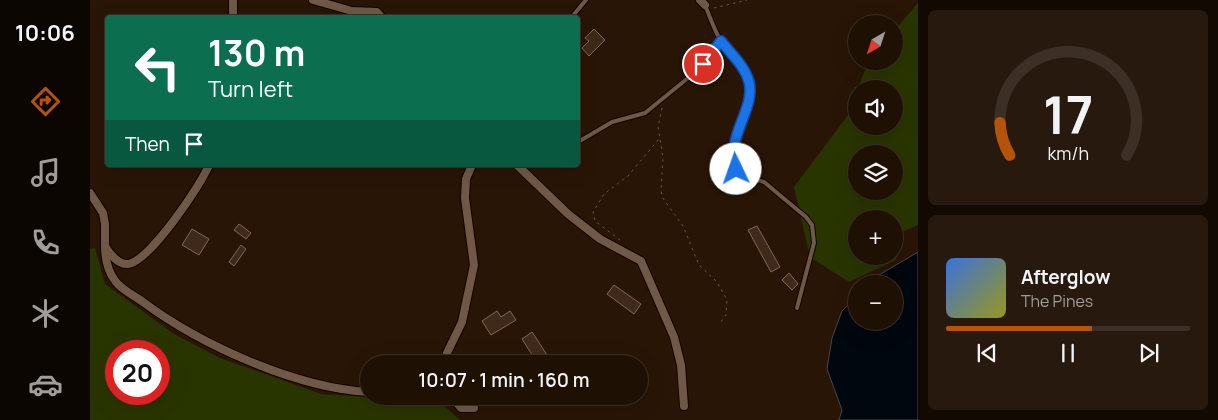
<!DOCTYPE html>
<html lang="en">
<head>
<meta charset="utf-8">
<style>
	body { margin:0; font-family:Manrope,sans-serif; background:#27190e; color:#f1f3f6; height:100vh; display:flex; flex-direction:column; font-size:19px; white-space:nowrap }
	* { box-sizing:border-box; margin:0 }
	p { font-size:16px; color:#a19d9a }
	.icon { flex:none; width:28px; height:28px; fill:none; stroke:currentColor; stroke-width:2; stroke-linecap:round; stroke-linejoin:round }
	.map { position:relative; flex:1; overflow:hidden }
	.details { display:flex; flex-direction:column; gap:10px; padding:10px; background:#110902; width:300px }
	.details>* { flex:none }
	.guide { position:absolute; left:15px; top:15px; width:475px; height:152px; border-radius:5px; box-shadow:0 5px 20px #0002,0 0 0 1px #3c3026; background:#0b6e4f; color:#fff; overflow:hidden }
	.needle { width:32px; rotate:219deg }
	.controls { position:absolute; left:758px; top:15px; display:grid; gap:10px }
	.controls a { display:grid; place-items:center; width:55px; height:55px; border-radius:50%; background:#1f1004; box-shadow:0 5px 20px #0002,0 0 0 1px #3c3026; font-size:25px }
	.speed { position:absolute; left:15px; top:340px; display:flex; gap:10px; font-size:25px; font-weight:700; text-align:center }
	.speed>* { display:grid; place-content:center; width:65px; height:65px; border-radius:50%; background:#1f1004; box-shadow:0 5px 20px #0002,0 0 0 1px #3c3026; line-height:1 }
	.speed .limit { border:8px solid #d22; background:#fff; color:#111 }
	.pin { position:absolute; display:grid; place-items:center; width:42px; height:42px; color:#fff; margin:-21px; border:2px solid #fff; border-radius:50%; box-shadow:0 1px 5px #0007 }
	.me { position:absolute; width:55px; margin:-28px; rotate:357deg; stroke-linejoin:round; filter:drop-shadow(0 0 4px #0008) }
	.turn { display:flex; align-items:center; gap:18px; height:105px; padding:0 20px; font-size:22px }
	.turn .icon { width:65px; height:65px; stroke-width:2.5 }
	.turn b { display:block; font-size:35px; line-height:42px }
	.then { display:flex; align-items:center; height:48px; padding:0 20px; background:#0003; gap:10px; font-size:19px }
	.details .widget { flex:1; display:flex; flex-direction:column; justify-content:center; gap:8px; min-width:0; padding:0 18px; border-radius:8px; background:#27190e }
	.details .dial { align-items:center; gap:0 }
	.dial svg { height:130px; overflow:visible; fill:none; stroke:#3c3026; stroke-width:7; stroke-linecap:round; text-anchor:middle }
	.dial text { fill:#f1f3f6; stroke:none }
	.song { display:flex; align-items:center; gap:15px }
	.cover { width:60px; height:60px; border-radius:8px; background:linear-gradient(135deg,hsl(220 70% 55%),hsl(60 70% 35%)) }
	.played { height:5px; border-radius:2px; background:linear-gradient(90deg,#b45309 60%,#3c3026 60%) }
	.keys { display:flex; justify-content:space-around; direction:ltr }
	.trip { position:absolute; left:270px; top:355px; width:288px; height:50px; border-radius:25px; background:#1f1004; box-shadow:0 5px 20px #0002,0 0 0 1px #3c3026; font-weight:600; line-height:50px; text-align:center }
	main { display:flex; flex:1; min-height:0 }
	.tabs { display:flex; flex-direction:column; width:90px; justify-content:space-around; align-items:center; background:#0c0602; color:#a19d9a }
	.tabs .icon { width:35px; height:35px }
	.tabs .selected { color:#b45309 }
	.tabs b { font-size:22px; color:#f1f3f6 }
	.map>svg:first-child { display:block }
</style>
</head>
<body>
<main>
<nav class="tabs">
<b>10:06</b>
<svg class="icon selected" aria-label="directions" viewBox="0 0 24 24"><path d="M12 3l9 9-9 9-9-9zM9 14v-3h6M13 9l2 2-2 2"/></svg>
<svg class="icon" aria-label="music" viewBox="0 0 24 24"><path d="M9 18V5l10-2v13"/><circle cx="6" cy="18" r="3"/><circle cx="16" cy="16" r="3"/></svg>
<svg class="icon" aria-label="phone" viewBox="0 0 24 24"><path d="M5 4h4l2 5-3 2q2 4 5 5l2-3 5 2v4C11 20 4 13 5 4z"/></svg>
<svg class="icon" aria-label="climate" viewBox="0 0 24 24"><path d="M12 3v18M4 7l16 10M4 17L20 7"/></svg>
<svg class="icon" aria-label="car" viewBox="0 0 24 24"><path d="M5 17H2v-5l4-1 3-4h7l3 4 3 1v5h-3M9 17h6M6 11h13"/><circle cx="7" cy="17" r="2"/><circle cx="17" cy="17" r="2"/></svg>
</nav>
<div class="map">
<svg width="828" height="420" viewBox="0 0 828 420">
	<rect width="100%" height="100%" fill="#291506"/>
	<g fill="#293500" fill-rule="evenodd">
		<path d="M828,3v222l-18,8 -4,27 -47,22 -39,-25 -16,-70 55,-73 7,-20v32h38v-37h-36l10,-28h26v-30zM766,154h38v37h-38zM766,219h38v37h-38z"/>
		<path d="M5,248l10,36 69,50 46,24 101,36 117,7 22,19h-370v-171zM26,351h43v43h-43z"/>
	</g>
	<path fill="#00070e" stroke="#47484a" d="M828,252v168h-79l3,-10 -15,-41 5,-31 10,-27 14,-14v24h38v-37h-26l6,-6z"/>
	<g fill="#3f2a19" stroke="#816856">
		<path d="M504,29l11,11 -16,16 -7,-8 7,-7 -4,-3z"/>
		<path d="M149,224l12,9 -5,6 -12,-9z"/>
		<path d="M667,226l23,41 -9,5 -23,-42z"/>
		<path d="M102,229l17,10 -10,16 -17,-10z"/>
		<path d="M151,245l5,4 -12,17 -5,-4z"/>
		<path d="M699,273l9,11 -6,6 -10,-10z"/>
		<path d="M524,285l27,19 -7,10 -27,-20z"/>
		<path d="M407,311l4,6 9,-6 6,9 -25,15 -9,-14z"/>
		<path d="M442,332l21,32h-15l-16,-25z"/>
	</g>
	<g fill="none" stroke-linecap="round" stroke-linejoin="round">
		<defs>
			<g id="lane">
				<path d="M615,5c5,12 9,25 16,36 9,15 28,27 29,45 1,29 -24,53 -14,83l8,6 20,7 42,35 6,8 2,18 -17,65"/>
				<path d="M481,18l15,-18"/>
				<path d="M488,142l34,-20 33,-9 43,-35 33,-37"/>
			</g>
			<g id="street">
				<path d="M143,0v18"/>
				<path d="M223,0l39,11 25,1 5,6"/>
				<path d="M610,0l5,5"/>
				<path d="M427,165l51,49 32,25 41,22 33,76 7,28 3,41"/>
				<path d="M0,193l13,20 2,11v22c4,7 13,19 23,18 21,-2 73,-79 81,-99"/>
				<path d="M15,246c0,12 3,26 11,36 6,8 19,14 27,20 58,43 153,86 226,90"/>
				<path d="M358,364l-1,-11 15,-31 12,-57 -9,-67 1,-19 6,-14"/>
				<path d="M361,396l10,12h13"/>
			</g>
		</defs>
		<use href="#lane" stroke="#110200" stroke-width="6"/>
		<use href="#street" stroke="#110200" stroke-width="10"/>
		<g stroke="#6b584b" stroke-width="1" stroke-dasharray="2.5 4" stroke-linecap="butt">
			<path d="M624,8l33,-8"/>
			<path d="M572,108l-4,19 5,31 -2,32 1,7 21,29 16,39 18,17 10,18 -1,15 -6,8"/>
			<path d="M530,240l-25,-19 -2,-9 11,-18 24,-18 31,-37"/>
		</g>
		<use href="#lane" stroke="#705846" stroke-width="4"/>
		<use href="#street" stroke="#705846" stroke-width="8"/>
	</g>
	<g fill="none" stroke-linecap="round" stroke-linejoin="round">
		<defs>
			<path id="route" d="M613,64l18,-23c10,13 24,25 28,41 7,27 -24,54 -13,87"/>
		</defs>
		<use href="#route" stroke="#114b97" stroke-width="12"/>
		<use href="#route" stroke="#1a73e8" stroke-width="9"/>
	</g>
</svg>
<div class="controls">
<a><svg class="needle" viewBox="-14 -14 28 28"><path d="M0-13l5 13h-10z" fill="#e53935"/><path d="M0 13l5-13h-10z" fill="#a19d9a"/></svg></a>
<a><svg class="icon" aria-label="sound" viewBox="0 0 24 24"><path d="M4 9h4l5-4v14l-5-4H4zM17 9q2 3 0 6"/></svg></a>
<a><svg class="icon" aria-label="layers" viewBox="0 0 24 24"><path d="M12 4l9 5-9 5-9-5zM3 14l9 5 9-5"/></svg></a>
<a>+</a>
<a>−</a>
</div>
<div class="speed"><div class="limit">20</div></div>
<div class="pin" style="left:613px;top:64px;background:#d93025"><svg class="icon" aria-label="arrive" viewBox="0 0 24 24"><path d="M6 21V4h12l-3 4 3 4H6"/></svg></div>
<svg class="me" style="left:646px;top:169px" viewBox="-20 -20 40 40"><circle r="19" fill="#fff"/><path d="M0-13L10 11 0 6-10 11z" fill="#1a73e8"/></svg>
<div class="trip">10:07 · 1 min · 160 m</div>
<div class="guide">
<div class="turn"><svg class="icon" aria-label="left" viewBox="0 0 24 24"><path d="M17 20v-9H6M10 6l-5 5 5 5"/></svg><div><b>130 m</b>Turn left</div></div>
<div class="then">Then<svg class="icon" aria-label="arrive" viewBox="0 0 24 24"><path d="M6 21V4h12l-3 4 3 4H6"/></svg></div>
</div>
</div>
<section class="details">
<div class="widget dial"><svg viewBox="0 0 100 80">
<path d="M14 69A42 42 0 1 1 86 69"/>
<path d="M14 69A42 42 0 0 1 8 49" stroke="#b45309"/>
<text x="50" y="56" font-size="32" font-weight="700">17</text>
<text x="50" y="72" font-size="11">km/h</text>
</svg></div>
<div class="widget">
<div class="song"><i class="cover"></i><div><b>Afterglow</b><p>The Pines</p></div></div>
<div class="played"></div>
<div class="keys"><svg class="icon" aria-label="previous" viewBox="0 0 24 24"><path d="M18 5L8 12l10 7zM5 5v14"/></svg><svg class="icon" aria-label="pause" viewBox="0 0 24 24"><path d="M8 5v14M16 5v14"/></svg><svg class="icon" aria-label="next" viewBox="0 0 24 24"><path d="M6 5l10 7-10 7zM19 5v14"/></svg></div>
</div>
</section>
</main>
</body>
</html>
